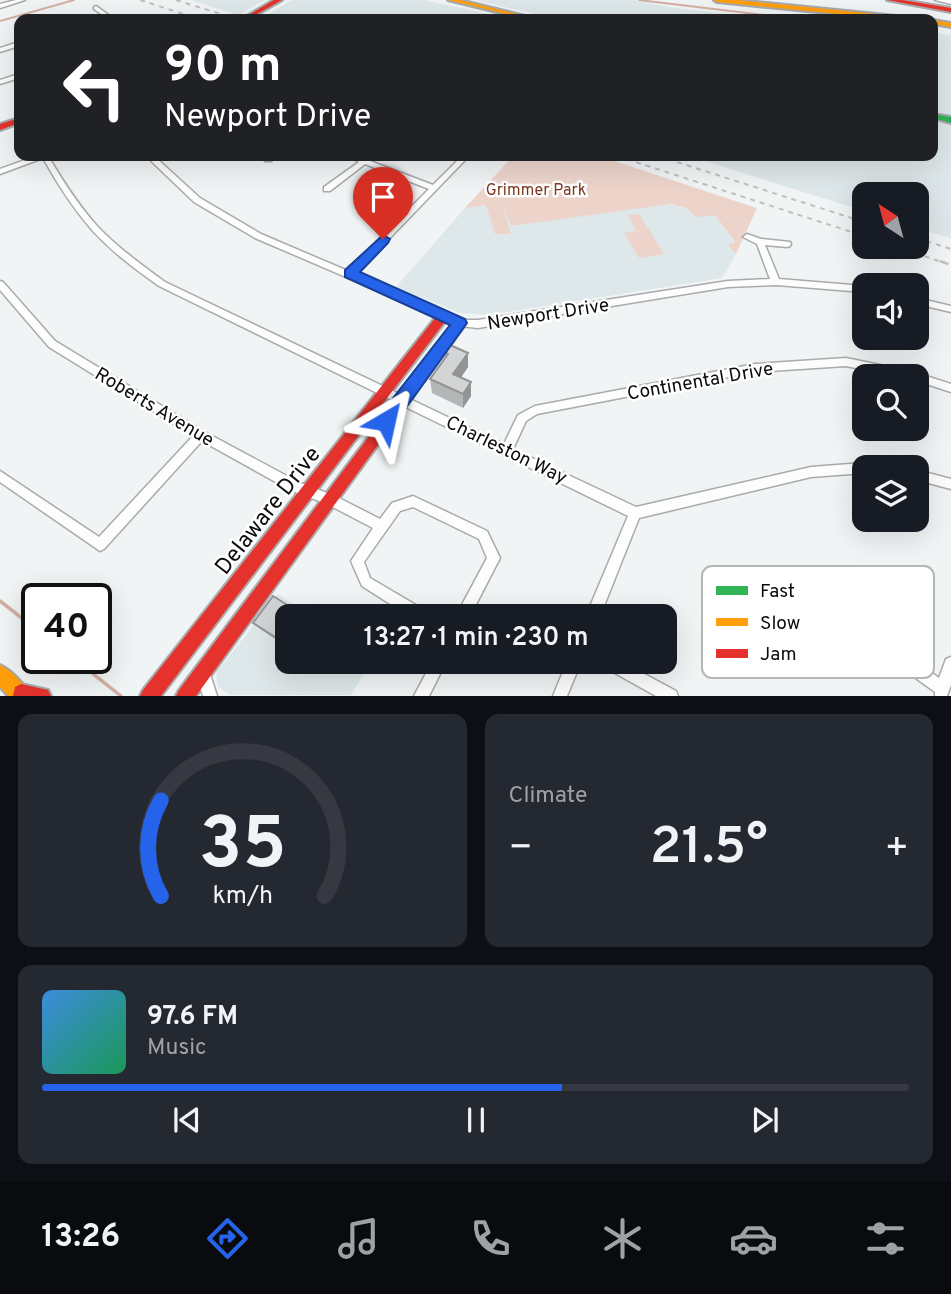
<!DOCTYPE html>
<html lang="en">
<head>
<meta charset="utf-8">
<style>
	body { margin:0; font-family:Overpass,sans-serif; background:#242831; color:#f1f3f6; height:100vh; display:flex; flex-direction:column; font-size:26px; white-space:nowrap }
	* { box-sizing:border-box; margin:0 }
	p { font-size:23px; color:#9ea1a6 }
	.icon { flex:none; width:38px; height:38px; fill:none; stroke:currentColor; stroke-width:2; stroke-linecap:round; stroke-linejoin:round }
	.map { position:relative; height:696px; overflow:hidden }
	.drawer { display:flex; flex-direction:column; gap:18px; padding:18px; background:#0d0f14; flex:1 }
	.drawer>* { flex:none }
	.top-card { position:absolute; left:14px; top:14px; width:924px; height:147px; border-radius:14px; box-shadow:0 7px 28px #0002; background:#202124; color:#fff; overflow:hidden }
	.needle { width:46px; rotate:324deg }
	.fabs { position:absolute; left:852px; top:182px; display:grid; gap:14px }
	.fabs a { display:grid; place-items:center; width:77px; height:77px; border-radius:14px; background:#171b24; box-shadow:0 7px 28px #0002; font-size:35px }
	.speed { position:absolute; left:21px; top:583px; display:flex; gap:14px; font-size:35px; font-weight:700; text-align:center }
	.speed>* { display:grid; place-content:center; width:91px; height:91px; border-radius:50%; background:#171b24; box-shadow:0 7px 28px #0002; line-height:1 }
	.speed .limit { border:4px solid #111; border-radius:10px; background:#fff; color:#111 }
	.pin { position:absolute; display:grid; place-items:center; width:60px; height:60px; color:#fff; margin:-72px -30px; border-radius:50% 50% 50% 0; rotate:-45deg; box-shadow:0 0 7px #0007 }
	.pin .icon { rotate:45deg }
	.me { position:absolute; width:77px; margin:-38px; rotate:36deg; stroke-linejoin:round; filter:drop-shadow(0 0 5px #0008) }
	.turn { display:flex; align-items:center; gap:24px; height:147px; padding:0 35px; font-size:32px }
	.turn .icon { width:91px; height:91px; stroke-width:2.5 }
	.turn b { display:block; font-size:49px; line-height:60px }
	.big { font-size:52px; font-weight:600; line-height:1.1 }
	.drawer .widget { flex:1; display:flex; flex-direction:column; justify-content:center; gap:10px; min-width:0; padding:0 24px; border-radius:14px; background:#242831 }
	.drawer .dial { align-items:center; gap:0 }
	.dial svg { height:182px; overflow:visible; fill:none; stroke:#363941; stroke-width:7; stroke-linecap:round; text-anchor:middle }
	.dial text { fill:#f1f3f6; stroke:none }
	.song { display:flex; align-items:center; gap:21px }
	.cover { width:84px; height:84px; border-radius:10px; background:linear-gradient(135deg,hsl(210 70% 55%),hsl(150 70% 35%)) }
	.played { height:7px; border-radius:4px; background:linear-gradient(90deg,#2563eb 60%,#363941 60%) }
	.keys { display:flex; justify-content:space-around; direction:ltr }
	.heat { display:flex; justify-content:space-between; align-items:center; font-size:38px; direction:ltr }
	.drawer .tiles { flex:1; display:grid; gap:18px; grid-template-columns:1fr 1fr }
	.widget:last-child { grid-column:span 2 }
	.trip { position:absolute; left:275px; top:604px; width:402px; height:70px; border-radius:14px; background:#171b24; box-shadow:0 7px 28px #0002; font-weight:600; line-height:70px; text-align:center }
	.tab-bar { display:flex; height:112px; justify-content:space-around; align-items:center; background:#090b0e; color:#9ea1a6 }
	.tab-bar .icon { width:49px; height:49px }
	.tab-bar .on { color:#2563eb }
	.tab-bar b { font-size:32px; color:#f1f3f6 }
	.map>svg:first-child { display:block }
</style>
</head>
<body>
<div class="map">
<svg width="951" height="696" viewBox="0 0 951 696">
	<rect width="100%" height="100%" fill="#f1f4f5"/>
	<g fill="#dee7e9">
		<path d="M191,0h74l-27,15z"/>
		<path d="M292,0h132l86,19h-250z"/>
		<path d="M474,0h160l40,8 96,11h-212z"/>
		<path d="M933,33l18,2v203l-34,-10v-34h-53v17l-175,-55h244z"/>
		<path d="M503,201l8,25 153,-22 15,1 13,7 23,3 20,28 -7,2 8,9 -14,24 -234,37 -28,-2 -64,-26 69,-79z"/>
		<path d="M278,594l34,22h-25v46h63l15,10 -14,23h-121l-12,-8 -2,-14z"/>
	</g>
	<g fill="#ecd4cb">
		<path d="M513,156h86l158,52 -21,46 -8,-9 7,-3 -20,-27 -19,2 -10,-9 -15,-4 -160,22 -10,-24 10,32h-16l-9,-29 -21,3z"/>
		<path d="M639,214l25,40 -25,4 -15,-25 12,-2 -8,-16z"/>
	</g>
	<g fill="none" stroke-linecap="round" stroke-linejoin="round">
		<g stroke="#d4afa3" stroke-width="2">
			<path d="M639,0l158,19"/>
			<path d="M0,21l74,-21"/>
		</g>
		<g stroke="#d4afa3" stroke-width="3.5">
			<path d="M0,601l37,29"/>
			<path d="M73,658l48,38"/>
		</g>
		<defs>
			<g id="street">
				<path d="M16,0h9l-25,8v-4z"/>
				<path d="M935,0h16v4z"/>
				<path d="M96,6l14,10v2l-13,1 7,-3 -10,-7v-2z"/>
				<path d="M19,42v4l-19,6v-4z"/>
				<path d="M19,74v4l-19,6v-4z"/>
				<path d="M36,156h12c15,25 30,49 50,71 20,21 44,38 67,55l339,162 14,-29 17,-9 220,-42 91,-6 68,14 37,12v8l-34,-11v-5h-21l-50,-10 -91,6 -218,42 -11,7 -13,28 123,58 175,-40 66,-5 4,1 2,4h-19v6l-53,4 -172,41 -39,98h-14l42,-100 -469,-230c-24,-17 -47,-34 -67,-56 -19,-22 -35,-47 -49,-72l-43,16v-5z"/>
				<path d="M146,156h8l46,42 61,36 87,37 81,-82 -64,-25 -35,27h-6v-4l35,-25 -11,-6h9l76,29 29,-29h7l-114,118 106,46h17l250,-39 42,-2 -13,-35 -14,-7 4,-3 14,5 29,3 1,2 -1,2 -3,1 -22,-2 14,34 85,7v6l-88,-7 -48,2 -250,41 -18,-2 -205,-88 -61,-36z"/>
				<path d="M268,156h9l-6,5h-6l-1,-2z"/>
				<path d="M0,281l3,1 52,59 150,91 93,50 37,14 45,23 12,-16 21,-7 74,35 13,27 -30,58h-14l31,-58 -8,-19 -66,-32 -13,4 -36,51 6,16 56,33 2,5h-19l-47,-30 -11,-25 22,-33 -46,-24 -37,-14 -88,-49 -98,108 -4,2 -100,-69v-11l99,66 94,-101 -144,-89 -49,-57z"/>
				<path d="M917,298l34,8v6l-34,-8z"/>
				<path d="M917,470l34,9v10l-34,-9z"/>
				<path d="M846,612l93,66 7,-19 5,-2v28l-4,11h-12v-4l-94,-68 -2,-5 2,-5z"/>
				<path d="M432,662h14l-17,34h-15z"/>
				<path d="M567,662h14l-14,34h-14z"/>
				<path d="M602,662h20l54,29 2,5h-22l-52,-29z"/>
				<path d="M203,666l5,2 9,28h-14l-7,-23 2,-5z"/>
			</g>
			<path id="fast" d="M933,114l18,3v6l-18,-5z"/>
			<g id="slow">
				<path d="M448,0h12l77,19h-11z"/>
				<path d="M714,0h23l169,17 3,2h-21l-171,-17z"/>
				<path d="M933,20l18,3v4l-18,-3z"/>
				<path d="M0,665c11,5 25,19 30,31h-22l-8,-9z"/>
			</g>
			<g id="jam">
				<path d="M274,0h8l-30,17 -5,-1z"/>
				<path d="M887,0h15l49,8v4z"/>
				<path d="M19,118v5l-19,7v-6z"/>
				<path d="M443,312l6,4 -2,3 -286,377h-21l3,-6 296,-377z"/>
				<path d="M460,319l6,4 -2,3 -268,370h-20l3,-6 277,-370z"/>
				<path d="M21,684l27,6 3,6h-38l2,-9z"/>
			</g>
		</defs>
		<use href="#street" stroke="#a8aaab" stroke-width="3"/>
		<use href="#fast" stroke="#a8aaab" stroke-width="4"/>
		<use href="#slow" stroke="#a8aaab" stroke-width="4"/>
		<use href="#jam" stroke="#a8aaab" stroke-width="4"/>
		<use href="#street" fill="#fdfdfe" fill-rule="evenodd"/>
		<use href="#fast" fill="#30b455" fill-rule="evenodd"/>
		<use href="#slow" fill="#ff9f0a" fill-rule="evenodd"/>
		<use href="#jam" fill="#e5322d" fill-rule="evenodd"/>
		<g stroke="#bfc0c0" stroke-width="2" stroke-dasharray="5 5" stroke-linecap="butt">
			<path d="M140,0l59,19"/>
			<path d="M176,0l61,19"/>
			<path d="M617,156l247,80"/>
			<path d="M658,156l206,66"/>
			<path d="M917,238l34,11"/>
			<path d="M896,247l49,16"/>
		</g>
		<path stroke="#bfc0c0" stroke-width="2.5" stroke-dasharray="9 9" stroke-linecap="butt" d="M940,261l11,4"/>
	</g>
	<g fill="#b5b6b7">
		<path d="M445,352l23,15 -7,10 10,19 -8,12 -31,-15 -2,-14 15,-21z"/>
		<path d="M287,616v31l-27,-18 -7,-6z"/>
	</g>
	<g fill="#939495">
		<path d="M468,353v14l-14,21 -1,-14z"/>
		<path d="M471,382v14l-8,12v-14z"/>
	</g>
	<g fill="#d2d4d5" stroke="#939495" stroke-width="2">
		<path d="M450,345l18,8 -15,21 18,8 -8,12 -33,-15 18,-25 -3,-2z"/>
		<path d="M273,596l32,20h-18l-1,28 -33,-21z"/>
	</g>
	<path fill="#2563eb" stroke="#184099" stroke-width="2" d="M383,235l7,4 -2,4 -28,29 105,47 2,4 -74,103 -7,2 -8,-7 2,-6 70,-90 -105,-48v-7z"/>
	<g text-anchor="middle" stroke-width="5" stroke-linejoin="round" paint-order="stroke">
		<g font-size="16" fill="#7d3a22" stroke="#fff">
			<text x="536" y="195">Grimmer Park</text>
		</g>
		<g font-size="19" fill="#0a0c0c" stroke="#fff">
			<text transform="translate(548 313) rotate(-9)" y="7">Newport Drive</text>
			<text transform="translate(700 380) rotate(-10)" y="7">Continental Drive</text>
			<text transform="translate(155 406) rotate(31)" y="7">Roberts Avenue</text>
			<text transform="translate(507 449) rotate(26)" y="7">Charleston Way</text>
		</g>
		<g font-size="23" fill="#0a0c0c" stroke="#fff">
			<text transform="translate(267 510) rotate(-52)" y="8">Delaware Drive</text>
		</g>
	</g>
	<rect x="702" y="566" width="232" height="112" rx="10" fill="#fff" stroke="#b6b6b6" stroke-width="2"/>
	<rect x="716" y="586" width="32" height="9" fill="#30b455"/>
	<rect x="716" y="618" width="32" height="8" fill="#ff9f0a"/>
	<rect x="716" y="649" width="32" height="9" fill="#e5322d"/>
	<g font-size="19" fill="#0a0c0c">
		<text x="760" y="597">Fast</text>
		<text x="760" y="629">Slow</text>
		<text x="760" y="660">Jam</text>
	</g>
</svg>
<div class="fabs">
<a><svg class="needle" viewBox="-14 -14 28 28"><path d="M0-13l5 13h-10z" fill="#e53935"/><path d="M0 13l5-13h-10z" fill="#9ea1a6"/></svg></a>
<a><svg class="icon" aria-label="sound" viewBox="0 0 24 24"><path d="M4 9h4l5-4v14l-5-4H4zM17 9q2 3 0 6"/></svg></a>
<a><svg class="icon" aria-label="search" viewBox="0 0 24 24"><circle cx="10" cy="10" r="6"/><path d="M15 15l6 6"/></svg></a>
<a><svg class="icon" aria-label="layers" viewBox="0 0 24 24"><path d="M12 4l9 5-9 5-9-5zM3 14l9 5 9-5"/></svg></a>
</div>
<div class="speed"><div class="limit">40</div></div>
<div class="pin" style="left:383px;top:239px;background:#d93025"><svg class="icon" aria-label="arrive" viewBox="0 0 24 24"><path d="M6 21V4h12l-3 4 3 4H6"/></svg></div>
<svg class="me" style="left:386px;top:421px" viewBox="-20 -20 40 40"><path d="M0-17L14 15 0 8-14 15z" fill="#2563eb" stroke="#fff" stroke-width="4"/></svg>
<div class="trip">13:27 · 1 min · 230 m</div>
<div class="top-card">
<div class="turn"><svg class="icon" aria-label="left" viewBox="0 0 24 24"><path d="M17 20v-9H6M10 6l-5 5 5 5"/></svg><div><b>90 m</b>Newport Drive</div></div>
</div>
</div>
<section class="drawer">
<div class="tiles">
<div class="widget dial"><svg viewBox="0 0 100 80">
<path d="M14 69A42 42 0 1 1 86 69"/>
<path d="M14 69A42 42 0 0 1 14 27" stroke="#2563eb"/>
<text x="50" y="56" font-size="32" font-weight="700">35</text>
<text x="50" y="72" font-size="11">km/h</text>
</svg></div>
<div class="widget"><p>Climate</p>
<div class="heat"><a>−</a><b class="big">21.5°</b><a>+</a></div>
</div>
<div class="widget">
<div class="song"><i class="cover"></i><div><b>97.6 FM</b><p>Music</p></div></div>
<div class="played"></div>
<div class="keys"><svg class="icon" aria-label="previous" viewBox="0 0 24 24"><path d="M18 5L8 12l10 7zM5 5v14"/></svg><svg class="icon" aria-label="pause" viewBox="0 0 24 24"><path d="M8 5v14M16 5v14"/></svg><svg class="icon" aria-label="next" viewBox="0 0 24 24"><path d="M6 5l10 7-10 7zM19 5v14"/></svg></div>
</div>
</div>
</section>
<nav class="tab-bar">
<b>13:26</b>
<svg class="icon on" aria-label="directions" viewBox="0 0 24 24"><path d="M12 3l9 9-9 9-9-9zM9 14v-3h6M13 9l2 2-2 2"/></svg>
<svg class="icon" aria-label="music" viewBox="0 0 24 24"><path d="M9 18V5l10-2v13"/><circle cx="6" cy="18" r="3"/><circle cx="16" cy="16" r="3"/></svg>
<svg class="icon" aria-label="phone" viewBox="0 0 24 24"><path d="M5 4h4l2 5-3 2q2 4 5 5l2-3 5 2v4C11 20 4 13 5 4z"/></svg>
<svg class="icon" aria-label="climate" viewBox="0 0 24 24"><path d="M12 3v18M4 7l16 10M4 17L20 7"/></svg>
<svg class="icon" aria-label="car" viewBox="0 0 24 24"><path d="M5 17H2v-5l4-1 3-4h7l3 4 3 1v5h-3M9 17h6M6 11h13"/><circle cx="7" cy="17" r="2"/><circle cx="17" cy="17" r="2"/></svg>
<svg class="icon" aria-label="filters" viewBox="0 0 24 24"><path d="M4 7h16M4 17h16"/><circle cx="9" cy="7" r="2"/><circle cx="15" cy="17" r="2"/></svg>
</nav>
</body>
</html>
